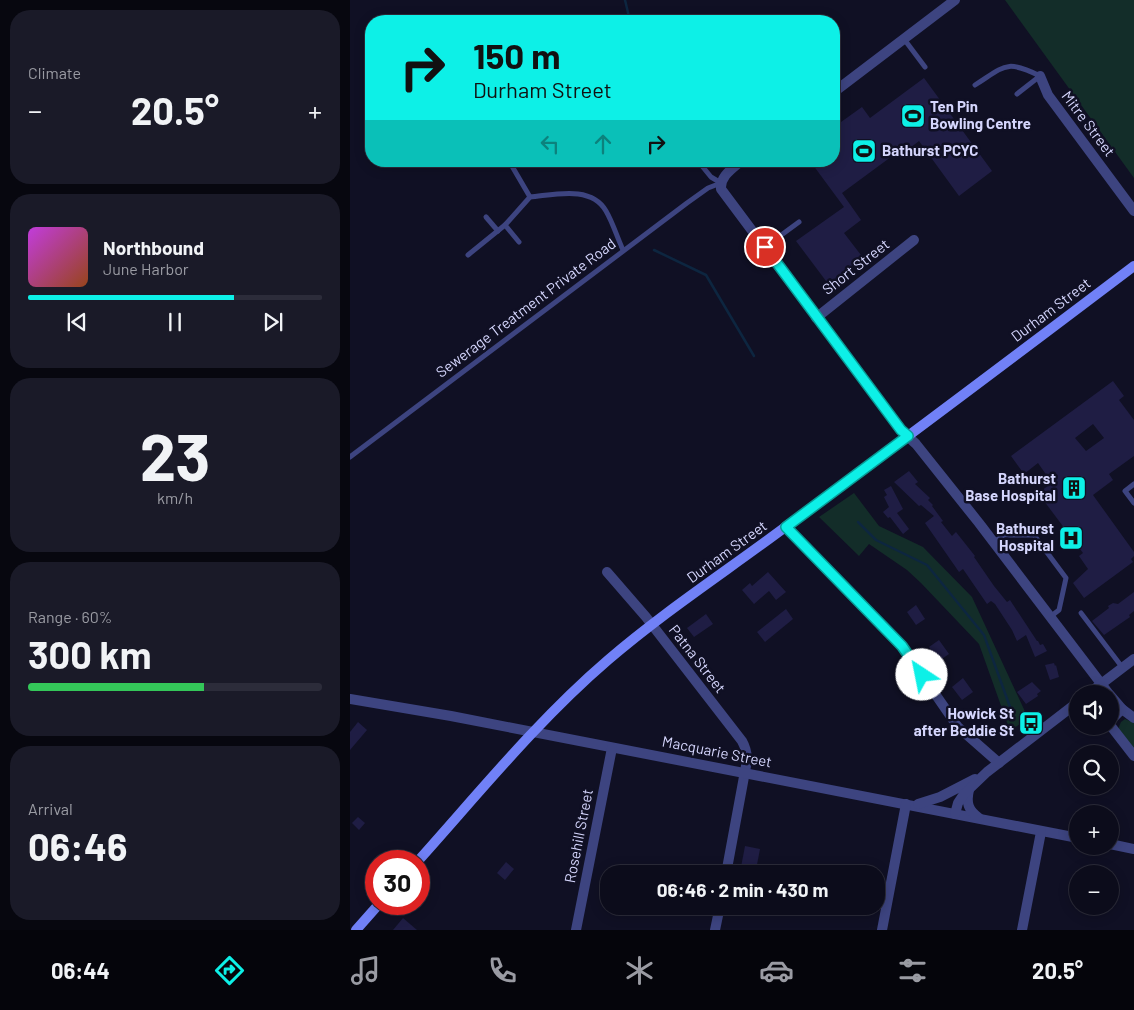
<!DOCTYPE html>
<html lang="en">
<head>
<meta charset="utf-8">
<style>
	body { margin:0; font-family:Barlow,sans-serif; background:#1a1a28; color:#f1f3f6; height:100vh; display:flex; flex-direction:column; font-size:19px; white-space:nowrap }
	* { box-sizing:border-box; margin:0 }
	p { font-size:16px; color:#9a9ba3 }
	.icon { flex:none; width:28px; height:28px; fill:none; stroke:currentColor; stroke-width:2; stroke-linecap:round; stroke-linejoin:round }
	.map { position:relative; flex:1; overflow:hidden }
	.side { display:flex; flex-direction:column; gap:10px; padding:10px; background:#07070f; width:350px }
	.side>* { flex:none }
	.top-card { position:absolute; left:15px; top:15px; width:475px; height:152px; border-radius:20px; box-shadow:0 2px 12px #0003,0 0 0 1px #2c2c3a; background:#0df0e7; color:#111; overflow:hidden }
	.controls { position:absolute; left:719px; top:685px; display:grid; gap:10px }
	.controls a { display:grid; place-items:center; width:50px; height:50px; border-radius:50%; background:#0c0c1b; box-shadow:0 2px 12px #0003,0 0 0 1px #2c2c3a; font-size:25px }
	.speed { position:absolute; left:15px; top:850px; display:flex; gap:10px; font-size:25px; font-weight:700; text-align:center }
	.speed>* { display:grid; place-content:center; width:65px; height:65px; border-radius:50%; background:#0c0c1b; box-shadow:0 2px 12px #0003,0 0 0 1px #2c2c3a; line-height:1 }
	.speed .limit { border:8px solid #d22; background:#fff; color:#111 }
	.pin { position:absolute; display:grid; place-items:center; width:42px; height:42px; color:#fff; margin:-21px; border:2px solid #fff; border-radius:50%; box-shadow:0 1px 5px #0007 }
	.me { position:absolute; width:55px; margin:-28px; rotate:326deg; stroke-linejoin:round; filter:drop-shadow(0 0 4px #0008) }
	.turn { display:flex; align-items:center; gap:18px; height:105px; padding:0 25px; font-size:22px }
	.turn .icon { width:65px; height:65px; stroke-width:2.5 }
	.turn b { display:block; font-size:35px; line-height:42px }
	.lanes { display:flex; align-items:center; height:48px; padding:0 25px; background:#0003; justify-content:center; gap:25px; direction:ltr }
	.lanes .off { opacity:.35 }
	.big { font-size:38px; font-weight:700; line-height:1.1 }
	.side .card { flex:1; display:flex; flex-direction:column; justify-content:center; gap:8px; min-width:0; padding:0 18px; border-radius:20px; background:#1a1a28 }
	.side .dial { align-items:center; gap:0 }
	.dial b { font-size:65px; line-height:1 }
	.song { display:flex; align-items:center; gap:15px }
	.cover { width:60px; height:60px; border-radius:8px; background:linear-gradient(135deg,hsl(290 70% 55%),hsl(20 70% 35%)) }
	.played { height:5px; border-radius:2px; background:linear-gradient(90deg,#0df0e7 70%,#2c2c3a 70%) }
	.keys { display:flex; justify-content:space-around; direction:ltr }
	.heat { display:flex; justify-content:space-between; align-items:center; font-size:28px; direction:ltr }
	.charge { height:8px; border-radius:4px; background:linear-gradient(90deg,#34c759 60%,#2c2c3a 0) }
	.trip { position:absolute; left:250px; top:865px; width:285px; height:50px; border-radius:20px; background:#0c0c1b; box-shadow:0 2px 12px #0003,0 0 0 1px #2c2c3a; font-weight:700; line-height:50px; text-align:center }
	.tab-bar { display:flex; height:80px; justify-content:space-around; align-items:center; background:#05050b; color:#9a9ba3 }
	.tab-bar .icon { width:35px; height:35px }
	.tab-bar .current { color:#0df0e7 }
	.tab-bar b { font-size:22px; color:#f1f3f6 }
	main { display:flex; flex:1; min-height:0 }
	.map>svg:first-child { display:block }
</style>
</head>
<body>
<main>
<section class="side">
<div class="card"><p>Climate</p>
<div class="heat"><a>−</a><b class="big">20.5°</b><a>+</a></div>
</div>
<div class="card">
<div class="song"><i class="cover"></i><div><b>Northbound</b><p>June Harbor</p></div></div>
<div class="played"></div>
<div class="keys"><svg class="icon" aria-label="previous" viewBox="0 0 24 24"><path d="M18 5L8 12l10 7zM5 5v14"/></svg><svg class="icon" aria-label="pause" viewBox="0 0 24 24"><path d="M8 5v14M16 5v14"/></svg><svg class="icon" aria-label="next" viewBox="0 0 24 24"><path d="M6 5l10 7-10 7zM19 5v14"/></svg></div>
</div>
<div class="card dial"><b>23</b><p>km/h</p></div>
<div class="card"><p>Range · 60%</p><b class="big">300 km</b><div class="charge"></div></div>
<div class="card"><p>Arrival</p><b class="big">06:46</b></div>
</section>
<div class="map">
<svg width="784" height="930" viewBox="0 0 784 930">
	<rect width="100%" height="100%" fill="#101024"/>
	<g fill="#132d29">
		<path d="M655,0h129v178z"/>
		<path d="M504,493l25,33 44,21 49,50 56,121 -18,13 -31,-87 -58,-61 -14,-13 -38,-26 -10,12 -40,-39z"/>
		<path d="M775,719l9,4v27l-16,-21 3,-7z"/>
	</g>
	<g fill="none" stroke-linecap="round" stroke-linejoin="round">
		<g stroke="#0d2640" stroke-width="2.5">
			<path d="M275,0l5,21"/>
			<path d="M275,166v-5"/>
			<path d="M304,250l52,25 48,81"/>
			<path d="M508,522l18,18 51,25 57,70 30,83"/>
		</g>
	</g>
	<g fill="#1f1d44" fill-rule="evenodd">
		<path d="M574,78l68,93 -33,25 -40,-55 -17,13 -3,-3 -57,42 19,27 -17,13 20,26 -35,26 -33,-44 48,-34 -31,-42 5,-4h16v-34l28,-20 8,11z"/>
		<path d="M763,381l11,15 -5,4 15,20v36l-25,18 4,6 -20,15 41,57v4l-3,3 2,3 -49,36 -11,-15 15,-14 -9,-13 4,-3 -45,-60 14,-10 -14,-20 -14,11 -13,-18zM743,424l11,14 -18,13 -11,-13z"/>
		<path d="M559,471l9,11 -3,2 15,14 -2,2 5,5 -1,1 11,15 -2,1 11,14 4,-4 19,24 -1,1 20,29 13,16 3,-2 27,41h1l2,4 3,-1 4,7 -12,6 -9,-22 -9,6 -5,-11 -17,-26 -4,-3 -4,3 -24,-35 -4,3 -34,-49 9,-7 -13,-11 -2,1 -25,-24z"/>
		<path d="M541,486l12,23 -6,4 12,16 -6,5 -13,-17 -2,1 -5,-6 6,-5 -5,-10 3,-2 -3,-5z"/>
		<path d="M418,572l18,20 -10,8 -7,-9 -15,13 -12,-14 8,-7 2,3z"/>
		<path d="M784,592v19l-5,4 1,2 -26,18 -12,-14 17,-13 -1,-2 5,-3 5,1z"/>
		<path d="M566,605l9,14 -9,6 -9,-13z"/>
		<path d="M436,609l7,10 -28,23 -8,-10z"/>
		<path d="M356,614l7,10 -19,13 -7,-9z"/>
		<path d="M589,640l10,14 -10,7 -10,-14z"/>
		<path d="M704,663l1,3 1,-1 3,12 -9,3 -5,-15z"/>
		<path d="M613,678l10,14 -11,8 -10,-13z"/>
		<path d="M682,682l9,9 -4,3 1,2 -12,8 -9,-12z"/>
		<path d="M8,722l9,8 -17,20v-18z"/>
		<path d="M8,817l7,6 -6,7 -7,-7z"/>
		<path d="M395,846l15,3 -4,21 -15,-3z"/>
		<path d="M156,862l8,7 -9,11 -8,-7z"/>
		<path d="M53,918l14,12h-24z"/>
	</g>
	<g fill="none" stroke-linecap="round" stroke-linejoin="round">
		<g stroke="#3d4480" stroke-width="5">
			<path d="M554,39l21,28"/>
			<path d="M625,85c30,-19 31,-26 65,-9l-23,18"/>
			<path d="M159,161l21,36"/>
			<path d="M328,161l8,2 6,-2"/>
			<path d="M348,161l13,16 10,6"/>
			<path d="M136,217l12,14"/>
			<path d="M155,225l14,17"/>
			<path d="M415,247l34,-25"/>
			<path d="M118,255l37,-30 25,-28c24,-2 61,-12 76,14 7,12 11,26 17,39"/>
			<path d="M0,457l337,-254 21,-15 13,-5"/>
			<path d="M784,484l-9,7 9,12"/>
			<path d="M644,542l10,-7h30l32,43 -7,32 -9,7"/>
			<path d="M731,613l41,54"/>
		</g>
		<g stroke="#3d4480" stroke-width="10">
			<path d="M690,76l8,19 86,116"/>
			<path d="M484,92l121,-92"/>
			<path d="M391,161c-9,8 -21,15 -20,28l180,241 15,14 63,79 130,171"/>
			<path d="M466,318l98,-78"/>
			<path d="M436,527l116,119 56,81 41,36"/>
			<path d="M257,572l39,45 96,124c5,9 6,16 4,25l-20,108"/>
			<path d="M738,694l46,-35"/>
			<path d="M760,695l12,14 12,9"/>
			<path d="M0,699l101,17 627,122"/>
			<path d="M760,721l12,-12"/>
			<path d="M760,725l24,31"/>
			<path d="M619,790c-3,13 -1,20 10,28"/>
			<path d="M568,804l22,-7 35,-18"/>
			<path d="M605,814l3,-11 6,-9 23,-22 91,-70"/>
			<path d="M760,844l24,5"/>
			<path d="M226,930l36,-182"/>
			<path d="M365,930l5,-24"/>
			<path d="M532,930l24,-126"/>
			<path d="M672,930l19,-98"/>
		</g>
		<g stroke="#7181f7" stroke-width="10">
			<path d="M68,861c61,-68 120,-141 190,-201 57,-49 120,-90 180,-135 116,-85 231,-172 346,-259"/>
			<path d="M6,930l23,-26"/>
		</g>
	</g>
	<g fill="none" stroke-linecap="round" stroke-linejoin="round">
		<defs>
			<path id="route" d="M415,247l136,183 7,6 -122,91 116,119 20,29"/>
		</defs>
		<use href="#route" stroke="#089c96" stroke-width="12"/>
		<use href="#route" stroke="#0df0e7" stroke-width="9"/>
	</g>
	<defs>
		<symbol id="stadium-square" viewBox="-11 -11 22 22"><rect x="-9" y="-9" width="18" height="18" rx="4" fill="#0df0e7" stroke="#101024"/><path d="M0-5a6.5 5 0 1 0 0 10a6.5 5 0 1 0 0-10ZM-3.5-1.8h7v3.6h-7Z" fill="#111"/></symbol>
		<symbol id="building-square" viewBox="-11 -11 22 22"><rect x="-9" y="-9" width="18" height="18" rx="4" fill="#0df0e7" stroke="#101024"/><path d="M-4-6H4V6H1V3H-1V6H-4ZM-2.5-4.3h1.7v1.8h-1.7ZM.8-4.3h1.7v1.8H.8ZM-2.5-1h1.7V.8h-1.7ZM.8-1h1.7V.8H.8Z" fill="#111"/></symbol>
		<symbol id="hospital-square" viewBox="-11 -11 22 22"><rect x="-9" y="-9" width="18" height="18" rx="4" fill="#0df0e7" stroke="#101024"/><path d="M-5-5h3v3.5h4V-5h3V5h-3V1.5h-4V5h-3Z" fill="#111"/></symbol>
		<symbol id="bus-square" viewBox="-11 -11 22 22"><rect x="-9" y="-9" width="18" height="18" rx="4" fill="#0df0e7" stroke="#101024"/><path d="M-5-6H5V4H4V6H2V4H-2V6H-4V4H-5ZM-3.5-4V0h7V-4ZM-3.5 1.2v1.5H-2V1.2ZM2 1.2v1.5H3.5V1.2Z" fill="#111"/></symbol>
	</defs>
	<g fill-rule="evenodd">
		<use href="#stadium-square" x="549" y="102" width="28" height="28"/>
		<use href="#stadium-square" x="500" y="137" width="28" height="28"/>
		<use href="#building-square" x="710" y="474" width="28" height="28"/>
		<use href="#hospital-square" x="707" y="524" width="28" height="28"/>
		<use href="#bus-square" x="667" y="709" width="28" height="28"/>
	</g>
	<g text-anchor="middle" stroke-width="5" stroke-linejoin="round" paint-order="stroke">
		<g font-size="15" font-weight="bold" fill="#d5d6fd" stroke="#101024" text-anchor="end">
			<text x="580" y="112" text-anchor="start">Ten Pin<tspan x="580" dy="17">Bowling Centre</tspan></text>
			<text x="532" y="156" text-anchor="start">Bathurst PCYC</text>
			<text x="706" y="484">Bathurst<tspan x="706" dy="17">Base Hospital</tspan></text>
			<text x="704" y="534">Bathurst<tspan x="704" dy="17">Hospital</tspan></text>
			<text x="664" y="719">Howick St<tspan x="664" dy="17">after Beddie St</tspan></text>
		</g>
		<g font-size="15" fill="#d5d6fd" stroke="#101024">
			<text transform="translate(738 124) rotate(53)" y="5">Mitre Street</text>
			<text transform="translate(506 267) rotate(-38)" y="5">Short Street</text>
			<text transform="translate(176 308) rotate(-37)" y="5">Sewerage Treatment Private Road</text>
			<text transform="translate(701 310) rotate(-37)" y="5">Durham Street</text>
			<text transform="translate(377 552) rotate(-36)" y="5">Durham Street</text>
			<text transform="translate(347 659) rotate(52)" y="5">Patna Street</text>
			<text transform="translate(367 752) rotate(11)" y="5">Macquarie Street</text>
			<text transform="translate(229 836) rotate(-79)" y="5">Rosehill Street</text>
		</g>
	</g>
</svg>
<div class="controls">
<a><svg class="icon" aria-label="sound" viewBox="0 0 24 24"><path d="M4 9h4l5-4v14l-5-4H4zM17 9q2 3 0 6"/></svg></a>
<a><svg class="icon" aria-label="search" viewBox="0 0 24 24"><circle cx="10" cy="10" r="6"/><path d="M15 15l6 6"/></svg></a>
<a>+</a>
<a>−</a>
</div>
<div class="speed"><div class="limit">30</div></div>
<div class="pin" style="left:415px;top:247px;background:#d93025"><svg class="icon" aria-label="arrive" viewBox="0 0 24 24"><path d="M6 21V4h12l-3 4 3 4H6"/></svg></div>
<svg class="me" style="left:572px;top:675px" viewBox="-20 -20 40 40"><circle r="19" fill="#fff"/><path d="M0-13L10 11 0 6-10 11z" fill="#0df0e7"/></svg>
<div class="trip">06:46 · 2 min · 430 m</div>
<div class="top-card">
<div class="turn"><svg class="icon" aria-label="right" viewBox="0 0 24 24"><path d="M7 20v-9h11M14 6l5 5-5 5"/></svg><div><b>150 m</b>Durham Street</div></div>
<div class="lanes"><svg class="icon off" aria-label="left" viewBox="0 0 24 24"><path d="M17 20v-9H6M10 6l-5 5 5 5"/></svg><svg class="icon off" aria-label="ahead" viewBox="0 0 24 24"><path d="M12 20V5M6 11l6-6 6 6"/></svg><svg class="icon" aria-label="right" viewBox="0 0 24 24"><path d="M7 20v-9h11M14 6l5 5-5 5"/></svg></div>
</div>
</div>
</main>
<nav class="tab-bar">
<b>06:44</b>
<svg class="icon current" aria-label="directions" viewBox="0 0 24 24"><path d="M12 3l9 9-9 9-9-9zM9 14v-3h6M13 9l2 2-2 2"/></svg>
<svg class="icon" aria-label="music" viewBox="0 0 24 24"><path d="M9 18V5l10-2v13"/><circle cx="6" cy="18" r="3"/><circle cx="16" cy="16" r="3"/></svg>
<svg class="icon" aria-label="phone" viewBox="0 0 24 24"><path d="M5 4h4l2 5-3 2q2 4 5 5l2-3 5 2v4C11 20 4 13 5 4z"/></svg>
<svg class="icon" aria-label="climate" viewBox="0 0 24 24"><path d="M12 3v18M4 7l16 10M4 17L20 7"/></svg>
<svg class="icon" aria-label="car" viewBox="0 0 24 24"><path d="M5 17H2v-5l4-1 3-4h7l3 4 3 1v5h-3M9 17h6M6 11h13"/><circle cx="7" cy="17" r="2"/><circle cx="17" cy="17" r="2"/></svg>
<svg class="icon" aria-label="filters" viewBox="0 0 24 24"><path d="M4 7h16M4 17h16"/><circle cx="9" cy="7" r="2"/><circle cx="15" cy="17" r="2"/></svg>
<b>20.5°</b>
</nav>
</body>
</html>
